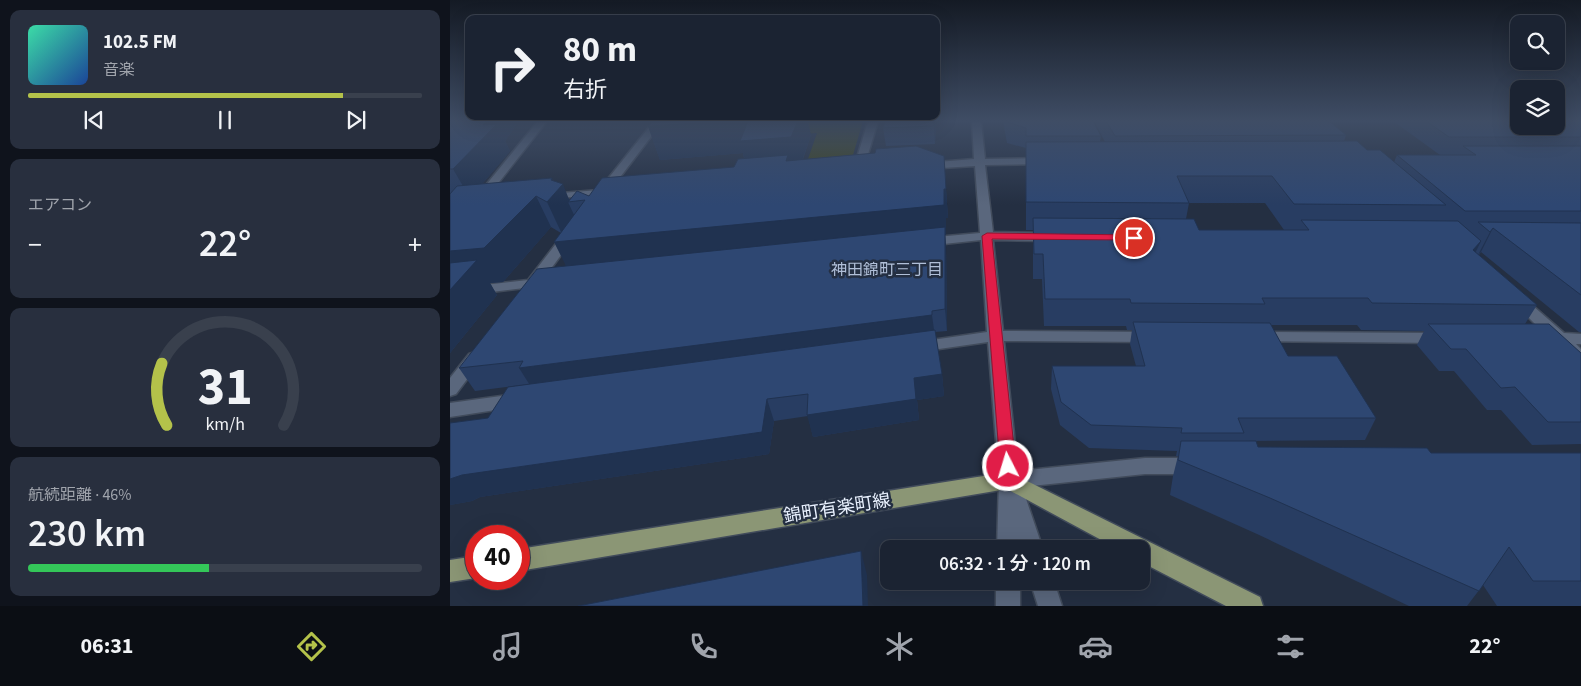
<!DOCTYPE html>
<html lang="ja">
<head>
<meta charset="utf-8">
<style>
	body { margin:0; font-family:"Source Sans 3","Noto Sans JP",sans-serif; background:#282f3e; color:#f1f3f6; height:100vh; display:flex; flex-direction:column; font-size:19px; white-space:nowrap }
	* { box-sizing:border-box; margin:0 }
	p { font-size:16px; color:#a0a4ac }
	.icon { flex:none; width:28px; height:28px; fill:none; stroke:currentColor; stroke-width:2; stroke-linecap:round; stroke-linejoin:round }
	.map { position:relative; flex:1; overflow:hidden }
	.details { display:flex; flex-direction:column; gap:10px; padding:10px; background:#0f131c; width:450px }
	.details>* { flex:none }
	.banner { position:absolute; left:15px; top:15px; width:475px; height:105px; border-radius:10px; box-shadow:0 5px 20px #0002,0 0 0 1px #39404d; background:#1b2332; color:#f1f3f6; overflow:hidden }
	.fabs { position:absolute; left:1060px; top:15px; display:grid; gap:10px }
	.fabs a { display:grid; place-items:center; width:55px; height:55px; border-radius:10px; background:#1b2332; box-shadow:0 5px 20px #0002,0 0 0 1px #39404d; font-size:25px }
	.speed { position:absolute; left:15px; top:525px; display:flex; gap:10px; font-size:25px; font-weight:700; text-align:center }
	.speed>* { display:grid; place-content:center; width:65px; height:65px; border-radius:50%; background:#1b2332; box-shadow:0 5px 20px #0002,0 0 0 1px #39404d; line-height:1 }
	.speed .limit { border:8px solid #d22; background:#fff; color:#111 }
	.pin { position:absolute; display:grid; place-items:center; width:42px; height:42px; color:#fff; margin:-21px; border:2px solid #fff; border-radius:50%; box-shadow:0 1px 5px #0007 }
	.me { position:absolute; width:55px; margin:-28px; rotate:355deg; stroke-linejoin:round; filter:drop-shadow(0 0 4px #0008) }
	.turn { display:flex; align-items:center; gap:18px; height:105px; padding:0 15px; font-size:22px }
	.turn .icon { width:65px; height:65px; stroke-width:2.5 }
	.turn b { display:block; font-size:35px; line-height:42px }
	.big { font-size:38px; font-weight:600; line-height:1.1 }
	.details .tile { flex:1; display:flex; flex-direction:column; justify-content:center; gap:8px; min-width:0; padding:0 18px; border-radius:10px; background:#282f3e }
	.details .dial { align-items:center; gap:0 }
	.dial svg { height:130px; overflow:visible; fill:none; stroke:#39404d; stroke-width:7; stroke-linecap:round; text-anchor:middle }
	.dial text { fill:#f1f3f6; stroke:none }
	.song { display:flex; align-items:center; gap:15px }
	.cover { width:60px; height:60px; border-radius:8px; background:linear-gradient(135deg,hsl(160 70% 55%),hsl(220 70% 35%)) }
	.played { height:5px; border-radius:2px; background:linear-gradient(90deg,#b4c24a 80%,#39404d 80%) }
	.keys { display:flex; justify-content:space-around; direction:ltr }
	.heat { display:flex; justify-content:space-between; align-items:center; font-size:28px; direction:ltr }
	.charge { height:8px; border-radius:4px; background:linear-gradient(90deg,#34c759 46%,#39404d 0) }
	.trip { position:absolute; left:430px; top:540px; width:270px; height:50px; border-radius:10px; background:#1b2332; box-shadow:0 5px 20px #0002,0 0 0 1px #39404d; font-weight:600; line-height:50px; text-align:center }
	.tabs { display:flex; height:80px; justify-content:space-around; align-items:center; background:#0b0e14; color:#a0a4ac }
	.tabs .icon { width:35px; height:35px }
	.tabs .current { color:#b4c24a }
	.tabs b { font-size:22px; color:#f1f3f6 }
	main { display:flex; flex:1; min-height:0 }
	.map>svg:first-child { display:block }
</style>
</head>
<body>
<main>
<section class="details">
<div class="tile">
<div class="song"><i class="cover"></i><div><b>102.5 FM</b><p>音楽</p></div></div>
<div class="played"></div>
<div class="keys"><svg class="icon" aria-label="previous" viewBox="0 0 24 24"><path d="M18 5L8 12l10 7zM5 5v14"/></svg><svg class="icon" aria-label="pause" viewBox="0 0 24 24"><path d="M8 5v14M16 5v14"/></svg><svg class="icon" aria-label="next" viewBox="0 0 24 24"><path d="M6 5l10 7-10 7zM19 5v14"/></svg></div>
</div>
<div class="tile"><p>エアコン</p>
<div class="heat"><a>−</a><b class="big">22°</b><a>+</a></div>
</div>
<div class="tile dial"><svg viewBox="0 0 100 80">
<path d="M14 69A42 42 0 1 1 86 69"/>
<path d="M14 69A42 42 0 0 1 11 31" stroke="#b4c24a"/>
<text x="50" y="56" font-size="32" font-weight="700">31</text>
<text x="50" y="72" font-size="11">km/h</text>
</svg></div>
<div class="tile"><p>航続距離 · 46%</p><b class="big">230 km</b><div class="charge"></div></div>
</section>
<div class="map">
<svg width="1131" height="606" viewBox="0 0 1131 606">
	<rect width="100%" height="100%" fill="#242f42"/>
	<path fill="#404516" d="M338,121h75l-10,34 -45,4 9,-26 -32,2z"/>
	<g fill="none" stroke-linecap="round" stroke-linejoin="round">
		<defs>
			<g id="minor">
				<path d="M88,121h9l-62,79h-8l-2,-2 2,-2z"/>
				<path d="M204,121h9l-52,68 6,3 -2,2 -70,5 -2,-2 6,-3 50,-4z"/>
				<path d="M418,121h10l-15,50 -5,3 -5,-3z"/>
				<path d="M522,121h9l4,38 60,-1 5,3 -5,3 -60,1 8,67 59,1 6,4 -6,4 -59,-1 10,91 149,1 6,1 2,4 -2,4 -6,1 -148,-1 14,130 127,-13h50l7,2 3,6 -3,6 -7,2h-50l-123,13 21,62h-46l2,-69 -11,-138 -70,10 -6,-1 -2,-4 2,-4 6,-1 69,-10 -6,-92 -56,6 -6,-4 6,-4 55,-5 -5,-67 -50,3 -5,-3 5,-3 49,-4z"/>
				<path d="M120,231l6,4 -32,43 5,1 2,3 -2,3 -99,12v-8l78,-9 37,-48z"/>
				<path d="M1068,296l5,1 41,36 17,1v10h-5l5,5v15l-6,-2 -20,-19 -16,-1 -2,-4 2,-4 5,-1 -33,-33 2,-3z"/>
				<path d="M808,332l182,1 6,1 2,4 -2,4 -6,1 -188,-2 -2,-4 2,-4z"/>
				<path d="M25,352l6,2 2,4 -27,36 -6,2v-18l19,-24z"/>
				<path d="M66,394l6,2 3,5 -3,5 -72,11v-14z"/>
				<rect x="546" y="581" width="24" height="25"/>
				<path d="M580,581h24l8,25h-24z"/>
			</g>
			<g id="major">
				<path d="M559,472l251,125 3,9h-37l-85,-44v-13h-23l-111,-60 -488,82v-22z"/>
				<path d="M26,556v22l-26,4v-22z"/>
			</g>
		</defs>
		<use href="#minor" stroke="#414b5b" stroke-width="3"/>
		<use href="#major" stroke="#414b5b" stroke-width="3"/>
		<use href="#minor" fill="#5a677d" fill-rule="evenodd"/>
		<use href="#major" fill="#8b9675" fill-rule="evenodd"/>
	</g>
	<g fill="#283d62" fill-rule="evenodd">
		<path d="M0,121h69l-14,20 5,10 -28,33 71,-3 17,19 164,-33 10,-9 -1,-5 -83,7 -12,-34 163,9 -8,24 143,30 2,29h-2v17h-1l1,12 1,84 -12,1 7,42 2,22 -27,4 2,20 -106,17 -5,-21 -34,5 -5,33 -289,43 -8,4 -22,4v-82l38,-5 42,-34 -55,7 -16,-23 107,-102 -5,-33 -10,-6 -48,55 -13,1 7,12 -47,58z"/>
		<path d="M486,121l-1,23 -49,2 -3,-18z"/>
		<path d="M553,121h90l8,15 -1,6h5l-11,-21h235l17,14 -2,6 23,9 27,12 3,-7h43l-47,-34h188v211h-2l-98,-80 -2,3 58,50 -12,19 56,29v91l-49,1 -31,-35h-14l-33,-39h-15l-22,-26 7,-14 -63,-1 -4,-5h-86l17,31 88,62 -11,22 -123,1 16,6 173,6h150v153h-84l-14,-21 -16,21h-58l-152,-72 -87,-39 3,-19 5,-20h-2l1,-5 -88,-3 -29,-23 -9,-36 1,-23h84l-6,-22 2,-14h-5l-1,-4h-82l-2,-47h-9v-49h-7v-82l-19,-5zM739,203h76l19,27h-85l-13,-11z"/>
	</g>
	<g fill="#203250">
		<path d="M37,121h32l-14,20 5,10 -40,47 -17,-29z"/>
		<path d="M283,121h75l3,14 -13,37 -49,4 -6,-23 -83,7 -12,-34z"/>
		<path d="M484,121h2l-1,23 -1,-18z"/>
		<path d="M102,178l5,12 6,-6 7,18h-2l7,15 -13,17 -15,-32 4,-22z"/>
		<path d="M494,189h2l2,29h-2v17h-1l1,12 1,84 -2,-22 -375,-35 -16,-32z"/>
		<path d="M86,196l15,31 -48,55 -13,1 7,12 -47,58v-102z"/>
		<path d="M1043,228l-12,24 -3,3 12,-23z"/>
		<path d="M1031,241l-12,25 4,-16z"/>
		<path d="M482,315l3,22 -402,53 -14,-22z"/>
		<path d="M492,374l2,22 -27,4 2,20 -106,17 -6,-22 107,-37z"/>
		<path d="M317,399l7,22 -5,33 -289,43 -8,4 -22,4v-26l12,-4z"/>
		<path d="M411,551l6,24 1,31h-5z"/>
	</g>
	<g fill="#2e4772" stroke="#203250">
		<path d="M0,121h37l-4,4 14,-1 -44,45h-3z"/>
		<path d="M203,121h80l-85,5z"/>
		<path d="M298,121h50l-7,16 -51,4z"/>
		<path d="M435,121h49v5l-51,2z"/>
		<path d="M557,121h86l8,15h-75v-8l-19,-6z"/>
		<path d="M656,121h223l17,14 -231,1z"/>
		<path d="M976,121h93v5h37v-5h25v16h-132z"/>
		<path d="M907,141l10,9h13l66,55 -152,-1 -22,-28h-95l12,27 -163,-1v-60z"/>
		<path d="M466,146l28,10 2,33h-2v16l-390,37 31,-42 -17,2 9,-11 12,5 13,-18 132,-11 4,-8 50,-4 -2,6 89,-8 1,-4z"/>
		<path d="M1013,146h118v65h-116l-68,-56h79z"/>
		<path d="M102,178l-1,2 12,4 -16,18 -11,-6 -52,52 -34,3v-57l7,-8z"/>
		<path d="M583,218l161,1 5,11h110l-8,-10 157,1 23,20 -8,9 64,55 -165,-2 -4,-5h-106l3,6 -134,-1 -1,-4h-85l-2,-45h-9z"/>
		<path d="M1028,222l103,1v72l-88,-67 -3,4z"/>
		<path d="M495,227v82l-13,2v4l-413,53 4,-7 -64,7 78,-99z"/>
		<path d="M27,260l-27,30v-27z"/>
		<path d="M683,322l137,1 18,33h49l39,62h-138l6,15h-63l1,-5 -91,-3 -30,-23 -9,-36h93z"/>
		<path d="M978,324h121l32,29v69h-33l-33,-35 -14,1 -35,-39h-15z"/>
		<path d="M485,330l7,44 -28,4 2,21 -109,16 1,-21 -41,5 -5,33 -300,43 -12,4v-56l38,-5 20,-31z"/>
		<path d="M731,441h75l2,6 169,1 4,5h150v128h-48l-24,-34 -30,44 -209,-93 -92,-38z"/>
		<path d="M411,551l2,55h-285z"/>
	</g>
	<linearGradient id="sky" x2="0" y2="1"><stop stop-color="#141a24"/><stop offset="0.59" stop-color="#3f4d65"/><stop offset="1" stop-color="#3f4d65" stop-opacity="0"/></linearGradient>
	<rect width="1131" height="205" fill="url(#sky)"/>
	<path fill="#e11d48" stroke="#92132f" d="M537,233l147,2 4,3 -4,2 -142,-1 24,227 -3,4 -5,2 -5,-2 -3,-4 -18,-230z"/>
	<g text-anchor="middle" stroke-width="5" stroke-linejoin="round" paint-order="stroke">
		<g font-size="16" fill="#b0bfd8" stroke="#242f42">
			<text x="437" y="275">神田錦町三丁目</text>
		</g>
		<g font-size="18" fill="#e9f1fe" stroke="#242f42">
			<text transform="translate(387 508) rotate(-9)" y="6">錦町有楽町線</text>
		</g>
	</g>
</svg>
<div class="fabs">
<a><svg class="icon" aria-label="search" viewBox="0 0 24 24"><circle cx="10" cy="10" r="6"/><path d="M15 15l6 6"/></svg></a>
<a><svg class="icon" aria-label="layers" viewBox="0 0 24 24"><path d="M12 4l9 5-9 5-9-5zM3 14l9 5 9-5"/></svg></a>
</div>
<div class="speed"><div class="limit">40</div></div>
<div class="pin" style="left:684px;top:238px;background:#d93025"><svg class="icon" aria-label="arrive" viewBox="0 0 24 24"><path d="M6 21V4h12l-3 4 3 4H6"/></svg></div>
<svg class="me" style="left:558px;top:466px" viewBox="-20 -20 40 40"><circle r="17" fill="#e11d48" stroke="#fff" stroke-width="3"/><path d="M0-11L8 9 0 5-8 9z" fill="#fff"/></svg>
<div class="trip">06:32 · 1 分 · 120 m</div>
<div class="banner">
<div class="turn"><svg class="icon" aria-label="right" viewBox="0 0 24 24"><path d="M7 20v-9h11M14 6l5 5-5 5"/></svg><div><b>80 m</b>右折</div></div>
</div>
</div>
</main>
<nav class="tabs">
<b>06:31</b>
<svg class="icon current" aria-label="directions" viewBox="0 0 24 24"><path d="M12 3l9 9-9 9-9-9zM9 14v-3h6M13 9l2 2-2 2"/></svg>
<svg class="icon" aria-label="music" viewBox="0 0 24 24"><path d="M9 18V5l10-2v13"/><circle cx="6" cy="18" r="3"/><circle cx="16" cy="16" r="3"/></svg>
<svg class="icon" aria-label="phone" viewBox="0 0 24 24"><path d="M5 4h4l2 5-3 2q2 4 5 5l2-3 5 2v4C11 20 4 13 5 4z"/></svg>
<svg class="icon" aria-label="climate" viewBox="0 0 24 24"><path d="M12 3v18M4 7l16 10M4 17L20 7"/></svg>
<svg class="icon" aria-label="car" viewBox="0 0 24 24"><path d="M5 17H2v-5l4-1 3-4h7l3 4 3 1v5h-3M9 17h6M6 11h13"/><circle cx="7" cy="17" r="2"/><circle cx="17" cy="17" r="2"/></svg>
<svg class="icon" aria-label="filters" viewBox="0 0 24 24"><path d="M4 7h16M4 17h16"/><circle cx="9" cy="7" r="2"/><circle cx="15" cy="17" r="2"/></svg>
<b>22°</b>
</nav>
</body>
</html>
